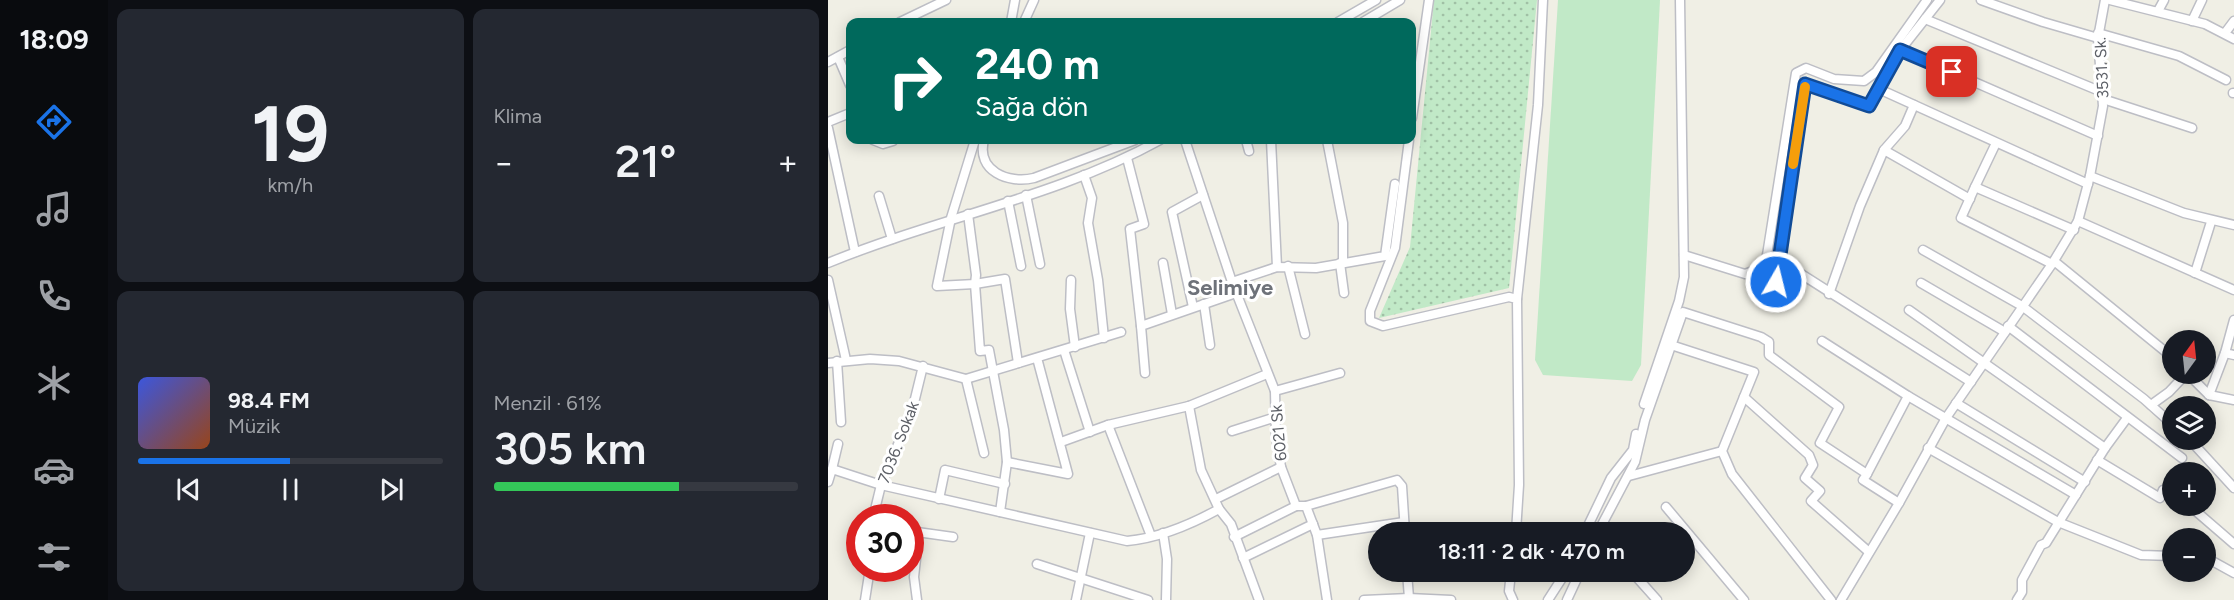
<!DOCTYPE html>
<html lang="tr">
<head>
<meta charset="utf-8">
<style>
	body { margin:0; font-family:Figtree,sans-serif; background:#242831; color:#f1f3f6; height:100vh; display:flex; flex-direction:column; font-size:22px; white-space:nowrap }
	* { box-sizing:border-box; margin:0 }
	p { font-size:20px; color:#9ea1a6 }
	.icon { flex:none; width:33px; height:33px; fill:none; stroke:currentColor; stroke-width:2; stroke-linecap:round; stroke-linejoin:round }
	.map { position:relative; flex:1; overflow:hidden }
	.sheet { display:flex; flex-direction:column; gap:9px; padding:9px; background:#0d0f14; width:720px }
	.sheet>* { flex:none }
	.guide { position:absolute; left:18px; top:18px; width:570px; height:126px; border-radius:12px; box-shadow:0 3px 15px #0003; background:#00695c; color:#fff; overflow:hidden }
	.needle { width:39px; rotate:15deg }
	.buttons { position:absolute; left:1334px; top:330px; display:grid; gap:12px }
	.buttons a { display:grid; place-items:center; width:54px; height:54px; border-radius:50%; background:#171b24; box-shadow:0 3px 15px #0003; font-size:30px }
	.speed { position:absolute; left:18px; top:504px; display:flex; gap:12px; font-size:30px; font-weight:700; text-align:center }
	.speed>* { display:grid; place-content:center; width:78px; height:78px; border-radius:50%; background:#171b24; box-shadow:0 3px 15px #0003; line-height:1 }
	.speed .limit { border:9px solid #d22; background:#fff; color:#111 }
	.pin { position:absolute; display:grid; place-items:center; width:51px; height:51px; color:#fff; margin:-26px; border-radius:12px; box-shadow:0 3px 9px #0006 }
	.me { position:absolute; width:66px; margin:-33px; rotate:8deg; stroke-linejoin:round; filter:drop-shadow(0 0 4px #0008) }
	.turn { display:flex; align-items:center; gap:21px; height:126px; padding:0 30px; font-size:27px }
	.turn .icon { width:78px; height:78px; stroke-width:2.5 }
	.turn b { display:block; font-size:42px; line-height:51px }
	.big { font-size:45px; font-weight:600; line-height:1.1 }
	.sheet .card { flex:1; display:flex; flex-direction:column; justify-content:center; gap:9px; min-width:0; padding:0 21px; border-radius:12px; background:#242831 }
	.sheet .dial { align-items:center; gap:0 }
	.dial b { font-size:78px; line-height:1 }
	.song { display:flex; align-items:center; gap:18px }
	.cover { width:72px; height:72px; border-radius:9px; background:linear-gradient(135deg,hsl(230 70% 55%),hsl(20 70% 35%)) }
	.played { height:6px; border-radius:3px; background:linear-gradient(90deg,#1a73e8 50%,#363941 50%) }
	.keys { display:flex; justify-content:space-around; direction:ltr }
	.heat { display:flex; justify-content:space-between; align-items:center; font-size:33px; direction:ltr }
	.charge { height:9px; border-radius:4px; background:linear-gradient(90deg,#34c759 61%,#363941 0) }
	.sheet .tiles { flex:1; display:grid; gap:9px; grid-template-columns:repeat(2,1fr) }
	.trip { position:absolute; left:540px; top:522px; width:327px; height:60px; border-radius:30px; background:#171b24; box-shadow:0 3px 15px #0003; font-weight:600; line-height:60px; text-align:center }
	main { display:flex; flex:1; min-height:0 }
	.dock { display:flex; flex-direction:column; width:108px; justify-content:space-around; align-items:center; background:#090b0e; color:#9ea1a6 }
	.dock .icon { width:42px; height:42px }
	.dock .on { color:#1a73e8 }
	.dock b { font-size:27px; color:#f1f3f6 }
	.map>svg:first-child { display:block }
</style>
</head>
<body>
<main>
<nav class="dock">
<b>18:09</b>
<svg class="icon on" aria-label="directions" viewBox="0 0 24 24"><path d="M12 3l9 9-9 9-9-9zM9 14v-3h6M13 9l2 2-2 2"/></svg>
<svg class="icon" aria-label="music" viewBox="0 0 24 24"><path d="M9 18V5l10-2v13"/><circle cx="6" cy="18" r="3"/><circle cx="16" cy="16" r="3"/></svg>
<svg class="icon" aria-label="phone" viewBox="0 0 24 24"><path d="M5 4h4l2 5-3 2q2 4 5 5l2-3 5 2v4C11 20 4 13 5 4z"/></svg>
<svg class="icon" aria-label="climate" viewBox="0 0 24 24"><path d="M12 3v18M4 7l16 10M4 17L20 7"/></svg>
<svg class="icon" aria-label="car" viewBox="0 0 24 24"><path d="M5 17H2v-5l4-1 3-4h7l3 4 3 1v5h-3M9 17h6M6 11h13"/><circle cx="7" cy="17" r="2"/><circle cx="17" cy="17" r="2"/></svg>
<svg class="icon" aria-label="filters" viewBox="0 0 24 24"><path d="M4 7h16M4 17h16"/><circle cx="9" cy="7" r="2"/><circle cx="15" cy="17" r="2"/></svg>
</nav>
<section class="sheet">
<div class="tiles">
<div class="card dial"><b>19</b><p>km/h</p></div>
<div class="card"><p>Klima</p>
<div class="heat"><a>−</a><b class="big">21°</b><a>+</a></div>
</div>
<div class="card">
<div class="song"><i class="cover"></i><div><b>98.4 FM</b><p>Müzik</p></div></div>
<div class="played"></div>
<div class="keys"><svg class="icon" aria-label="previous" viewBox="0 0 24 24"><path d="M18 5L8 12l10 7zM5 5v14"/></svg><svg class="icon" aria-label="pause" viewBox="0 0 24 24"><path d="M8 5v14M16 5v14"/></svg><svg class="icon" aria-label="next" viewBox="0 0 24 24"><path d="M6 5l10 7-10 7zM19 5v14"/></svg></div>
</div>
<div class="card"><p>Menzil · 61%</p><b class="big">305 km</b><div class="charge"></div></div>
</div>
</section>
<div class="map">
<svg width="1406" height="600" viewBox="0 0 1406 600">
	<defs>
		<pattern id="grass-dots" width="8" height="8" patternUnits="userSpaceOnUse" patternTransform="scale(1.5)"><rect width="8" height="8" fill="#c1e9c7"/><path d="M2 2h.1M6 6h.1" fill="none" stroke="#a0c0a5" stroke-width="1.8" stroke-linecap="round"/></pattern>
	</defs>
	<rect width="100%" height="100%" fill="#f0efe5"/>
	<path fill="url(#grass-dots)" d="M606,0h103l-28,288 -130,30 31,-71z"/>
	<path fill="#c1e9c7" d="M730,0h102l-19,365 -9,16 -89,-6 -8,-15z"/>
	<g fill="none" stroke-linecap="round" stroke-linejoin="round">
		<defs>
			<g id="minor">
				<path d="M1153,0l62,22 55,16"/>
				<path d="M1282,0l95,24 29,15"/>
				<path d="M1330,11l6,-11"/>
				<path d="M1097,19l177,73"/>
				<path d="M1364,21l10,-21"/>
				<path d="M72,22l46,-22"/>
				<path d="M183,22l4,-22"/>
				<path d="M196,22l10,-22"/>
				<path d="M510,22l38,-22"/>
				<path d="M535,22l37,-22"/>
				<path d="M1270,33l81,23 47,24"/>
				<path d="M1397,33l9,-12"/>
				<path d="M1073,50l197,86"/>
				<path d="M10,57l12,28"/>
				<path d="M0,62l22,-12"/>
				<path d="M1051,89l209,95"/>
				<path d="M1405,93h1"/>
				<path d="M1275,99l89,29"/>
				<path d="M584,118l17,-118"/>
				<path d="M0,122l22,-9"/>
				<path d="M0,128l27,124"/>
				<path d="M45,140l10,4 10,-3"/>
				<path d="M147,140l-24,78 -14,68 38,-2 30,-5 13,84"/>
				<path d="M156,140c-8,31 24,44 50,38l101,-38"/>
				<path d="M357,140l47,142 43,109 1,45 5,31 15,39h10l11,29 10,65"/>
				<path d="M418,140l3,11"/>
				<path d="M443,140l6,127"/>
				<path d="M499,140l16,83v40"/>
				<path d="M581,140l-14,108 -25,63v10l13,5 126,-29 8,2 2,186 -3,47"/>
				<path d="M1056,150l21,-24 9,-21"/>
				<path d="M299,158l17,66 -14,5 11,97"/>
				<path d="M256,175l8,23 -4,25 10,57 6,58"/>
				<path d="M1262,176l94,37 50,12"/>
				<path d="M1147,187l21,-44"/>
				<path d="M198,195l14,69"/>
				<path d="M51,196l13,43"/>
				<path d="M180,201l13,65"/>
				<path d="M140,214l8,61 -1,9 5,67 9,-1 15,80 3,32 -7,50"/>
				<path d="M1250,221l156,69"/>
				<path d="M1095,250l99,56 122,93 28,25"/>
				<path d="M856,255l61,19 16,-6 6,-13 29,-182 10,-5 28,11 30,2 12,-9 51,-72"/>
				<path d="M951,260l26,-176 64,22 29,-53 42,-53"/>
				<path d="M1226,261l118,96"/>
				<path d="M0,263c109,-45 229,-66 332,-123"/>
				<path d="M335,263l9,51"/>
				<path d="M512,263l4,30"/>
				<path d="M1224,264l-91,-46 14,-31 99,43"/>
				<path d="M460,266l17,68"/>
				<path d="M1367,273l16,-51"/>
				<path d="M0,280l18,80"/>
				<path d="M243,280l-1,29 5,38"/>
				<path d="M404,282l45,-15 39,1 69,-12 10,-72"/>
				<path d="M1093,283l84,49"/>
				<path d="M1001,294l31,-88 24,-56 86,49"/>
				<path d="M689,299l21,-194 5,-105"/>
				<path d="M376,304l6,41"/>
				<path d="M945,305l6,-45 192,122"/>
				<path d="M365,307l-21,-95 31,-17"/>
				<path d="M1081,310l196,138"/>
				<path d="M1406,320l-9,33 9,2"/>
				<path d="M1180,326l174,132"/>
				<path d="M994,341l86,55 168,99"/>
				<path d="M843,345l83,27 -32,79 10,23 99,126"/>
				<path d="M236,350l26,82"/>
				<path d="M9,361l4,61"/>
				<path d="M0,363l42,-4 29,2 67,18 155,-47"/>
				<path d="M317,373l-4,-47 95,-33"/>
				<path d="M1360,374l21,21 25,5"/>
				<path d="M138,379l18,74"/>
				<path d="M447,391l65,-18"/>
				<path d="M1381,395l16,-42"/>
				<path d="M916,397l65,58 4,10 -8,13 15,13 -9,10 58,51"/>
				<path d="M1128,403l129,79"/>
				<path d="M816,404l35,-103 5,-24 -4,-277"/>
				<path d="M1323,405l18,-13 17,-18"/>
				<path d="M361,406l12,64 18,39 12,15 28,76"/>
				<path d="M280,425l43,111"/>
				<path d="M404,431l44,-14"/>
				<path d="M1362,440l44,48"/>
				<path d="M233,442l47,-17 81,-19 78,-32"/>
				<path d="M1100,448l130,74 83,33 31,1"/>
				<path d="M1269,460l63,38 3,-8 9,3"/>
				<path d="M179,462l61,12 -31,-116"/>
				<path d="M4,469l6,-25"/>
				<path d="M1039,474l41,-78"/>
				<path d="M801,476l93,-25"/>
				<path d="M0,482l4,-13 49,16 246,56c33,-3 63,-16 92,-32"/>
				<path d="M111,499l6,-29 60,14"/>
				<path d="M388,499l65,-32"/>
				<path d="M478,506l91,-26 5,6 3,46"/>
				<path d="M1362,506l44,38"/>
				<path d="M838,507l78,93"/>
				<path d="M45,518l8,-33 31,-74 11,-45"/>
				<path d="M82,531l43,6"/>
				<path d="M757,532l26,-54 22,-28 3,-16"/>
				<path d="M770,532l37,-70 10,-42 38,-108 78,25 8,5v13l70,52 -19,36 47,31 -4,6 36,23"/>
				<path d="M806,532l2,-2"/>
				<path d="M335,533l4,26 -1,41"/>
				<path d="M489,535l87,-13"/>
				<path d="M406,537l62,-31"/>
				<path d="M1377,557l29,16"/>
				<path d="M415,558l70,-34"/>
				<path d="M209,564l111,36"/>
				<path d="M579,572l2,26"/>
				<path d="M683,572l-2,19 4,9"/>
				<path d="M804,572l25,28"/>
				<path d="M37,600l5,-32"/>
				<path d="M89,600l-3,-23 5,-45"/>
				<path d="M248,600l14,-67"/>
				<path d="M536,600l45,-2 42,2"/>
				<path d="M720,600l18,-28"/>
				<path d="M739,600l13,-28"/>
				<path d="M1013,600l58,-97 47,-85 106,-154 26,-43 12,-45 13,-70 -5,-68 7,-38"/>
				<path d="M1189,600l5,-8v-12l19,-35 5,-2 59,-95 22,-30"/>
			</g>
		</defs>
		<use href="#minor" stroke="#bdbec5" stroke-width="11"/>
		<use href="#minor" stroke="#fff" stroke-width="8"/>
	</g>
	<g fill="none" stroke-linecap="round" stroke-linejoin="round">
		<defs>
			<path id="route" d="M948,282l29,-198 64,22 31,-56 52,22"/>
		</defs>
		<use href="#route" stroke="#114b97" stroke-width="15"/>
		<use href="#route" stroke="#1a73e8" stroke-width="10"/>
		<path stroke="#f59e0b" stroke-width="10" d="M965,164l12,-77"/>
	</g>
	<g text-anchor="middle" stroke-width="6" stroke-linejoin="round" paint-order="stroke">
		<g font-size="16" fill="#5d6067" stroke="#fff">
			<text transform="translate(1273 68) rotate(-93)" y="6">3531. Sk.</text>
			<text transform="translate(450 433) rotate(-95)" y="6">6021 Sk</text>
			<text transform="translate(70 442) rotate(-69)" y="6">7036. Sokak</text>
		</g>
		<g font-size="22" font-weight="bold" fill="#6e7279" stroke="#fff">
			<text x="402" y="295">Selimiye</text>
		</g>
	</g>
</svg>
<div class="buttons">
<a><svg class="needle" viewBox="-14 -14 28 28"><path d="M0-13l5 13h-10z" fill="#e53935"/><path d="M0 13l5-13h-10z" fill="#9ea1a6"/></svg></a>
<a><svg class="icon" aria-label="layers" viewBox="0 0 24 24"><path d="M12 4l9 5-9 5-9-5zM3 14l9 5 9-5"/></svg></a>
<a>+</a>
<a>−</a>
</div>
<div class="speed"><div class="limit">30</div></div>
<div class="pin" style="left:1124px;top:72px;background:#d93025"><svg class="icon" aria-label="arrive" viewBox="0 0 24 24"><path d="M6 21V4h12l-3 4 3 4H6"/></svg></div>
<svg class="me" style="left:948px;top:282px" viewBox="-20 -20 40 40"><circle r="17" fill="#1a73e8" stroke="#fff" stroke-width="3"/><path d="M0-11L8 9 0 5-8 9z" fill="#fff"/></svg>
<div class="trip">18:11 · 2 dk · 470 m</div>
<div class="guide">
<div class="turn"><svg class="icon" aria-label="right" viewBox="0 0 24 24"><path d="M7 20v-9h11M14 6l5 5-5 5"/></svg><div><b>240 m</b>Sağa dön</div></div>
</div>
</div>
</main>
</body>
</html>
